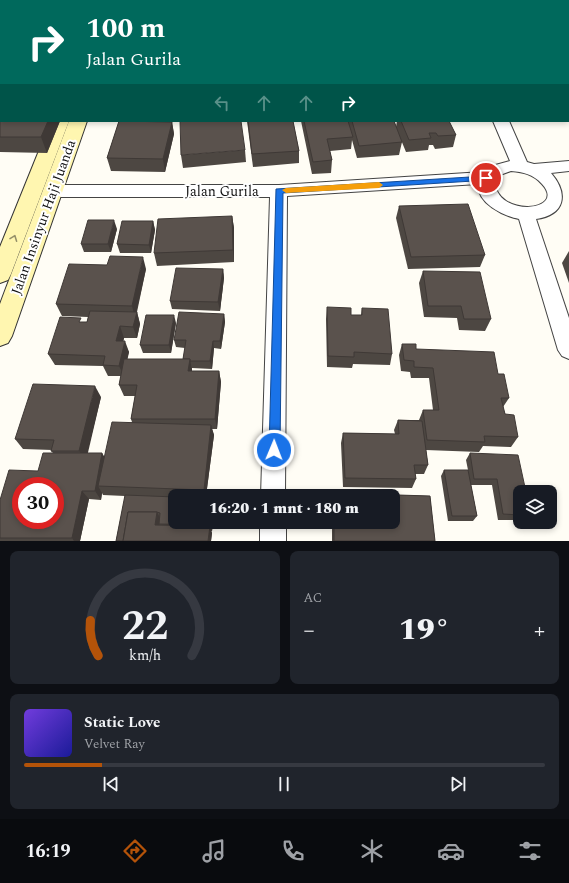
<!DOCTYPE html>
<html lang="id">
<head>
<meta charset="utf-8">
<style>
	body { margin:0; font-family:Spectral,serif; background:#20242c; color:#f1f3f6; height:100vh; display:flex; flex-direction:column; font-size:15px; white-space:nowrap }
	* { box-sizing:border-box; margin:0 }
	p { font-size:13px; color:#9ea1a6 }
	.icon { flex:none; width:22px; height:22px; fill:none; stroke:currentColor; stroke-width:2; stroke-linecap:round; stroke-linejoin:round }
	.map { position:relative; height:541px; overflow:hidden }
	.sheet { display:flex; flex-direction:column; gap:10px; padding:10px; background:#0d0f14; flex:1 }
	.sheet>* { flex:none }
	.banner { position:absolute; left:0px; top:0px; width:569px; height:122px; box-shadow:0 2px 6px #0003; background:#00695c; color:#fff; overflow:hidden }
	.buttons { position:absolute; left:513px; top:485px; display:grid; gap:8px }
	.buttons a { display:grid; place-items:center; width:44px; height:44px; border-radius:8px; background:#171b24; box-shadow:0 2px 6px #0003; font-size:20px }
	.speed { position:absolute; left:12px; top:477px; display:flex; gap:8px; font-size:20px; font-weight:700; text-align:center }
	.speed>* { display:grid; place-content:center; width:52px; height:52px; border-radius:50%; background:#171b24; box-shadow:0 2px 6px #0003; line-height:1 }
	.speed .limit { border:6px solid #d22; background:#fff; color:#111 }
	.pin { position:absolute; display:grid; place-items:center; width:34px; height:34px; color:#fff; margin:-17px; border:2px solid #fff; border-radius:50%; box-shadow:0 1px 4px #0007 }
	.me { position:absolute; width:44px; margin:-22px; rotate:1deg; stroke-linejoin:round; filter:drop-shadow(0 0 3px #0008) }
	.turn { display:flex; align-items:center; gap:14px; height:84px; padding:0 20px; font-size:18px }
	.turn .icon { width:52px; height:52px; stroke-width:2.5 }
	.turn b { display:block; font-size:28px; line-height:34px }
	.lanes { display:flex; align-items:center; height:38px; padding:0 20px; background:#0003; justify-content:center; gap:20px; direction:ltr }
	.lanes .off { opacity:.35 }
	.big { font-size:30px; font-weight:800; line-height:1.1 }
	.sheet .card { flex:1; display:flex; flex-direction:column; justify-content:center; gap:6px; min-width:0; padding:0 14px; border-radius:8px; background:#20242c }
	.sheet .dial { align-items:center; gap:0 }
	.dial svg { height:104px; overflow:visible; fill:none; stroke:#363941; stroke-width:7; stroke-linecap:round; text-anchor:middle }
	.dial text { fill:#f1f3f6; stroke:none }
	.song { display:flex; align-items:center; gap:12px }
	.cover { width:48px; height:48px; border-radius:6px; background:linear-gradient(135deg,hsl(260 70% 55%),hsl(240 70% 35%)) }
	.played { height:4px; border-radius:2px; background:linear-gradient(90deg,#b45309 15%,#363941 15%) }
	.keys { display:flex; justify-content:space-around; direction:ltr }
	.heat { display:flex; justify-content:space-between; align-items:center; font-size:22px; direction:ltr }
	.sheet .tiles { flex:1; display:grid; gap:10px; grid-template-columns:1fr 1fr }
	.card:last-child { grid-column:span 2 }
	.trip { position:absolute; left:168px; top:489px; width:232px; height:40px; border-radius:8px; background:#171b24; box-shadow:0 2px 6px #0003; font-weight:800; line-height:40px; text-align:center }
	.tab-bar { display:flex; height:64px; justify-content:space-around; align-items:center; background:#090b0e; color:#9ea1a6 }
	.tab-bar .icon { width:28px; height:28px }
	.tab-bar .selected { color:#b45309 }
	.tab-bar b { font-size:18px; color:#f1f3f6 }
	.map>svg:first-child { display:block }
</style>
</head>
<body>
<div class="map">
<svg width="569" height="541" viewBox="0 0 569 541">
	<rect width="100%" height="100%" fill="#fffdf5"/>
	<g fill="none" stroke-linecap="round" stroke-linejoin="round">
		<defs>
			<g id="lane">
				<rect x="78" y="0" width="6" height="1"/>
				<rect x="0" y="26" width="1" height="4"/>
			</g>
			<g id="street">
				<path d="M462,0h12l1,1h-12z"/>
				<path d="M493,121h16l18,41 7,2 35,-3v10l-18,2c18,21 14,42 -15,46l33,99v41l-7,-3 -4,-6 -39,-131c-16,-3 -42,-16 -41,-35l-191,12 -2,300h-24l9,-299h-216l-6,-2 -2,-4 2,-4 6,-2h225l204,-13 5,-5 22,-6zM511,171c12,1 22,3 31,13 26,28 -47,34 -47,-3l5,-6z"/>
				<rect x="260" y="522" width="26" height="19"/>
			</g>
			<g id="secondary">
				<rect x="114" y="0" width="14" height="1"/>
				<rect x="568" y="15" width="1" height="8"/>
				<path d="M51,121h18l-58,153 -3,6 -8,3v-36z"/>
				<path d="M69,121h18l-75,215 -4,7 -8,3v-42z"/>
			</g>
		</defs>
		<use href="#lane" stroke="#444" stroke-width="2"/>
		<use href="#street" stroke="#444" stroke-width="2"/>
		<use href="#secondary" stroke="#333" stroke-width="2"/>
		<use href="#lane" fill="#fff" fill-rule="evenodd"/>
		<use href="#street" fill="#fff" fill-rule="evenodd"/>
		<use href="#secondary" fill="#fff6b0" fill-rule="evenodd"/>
	</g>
	<g fill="#4d4742">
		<path d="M0,0h69l-1,1h-67v20h-1z"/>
		<path d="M202,0h65v1h-64z"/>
		<path d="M268,0h56v1h-55z"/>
		<rect x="327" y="0" width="53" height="1"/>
		<rect x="568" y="33" width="1" height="63"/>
		<path d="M0,45l1,76h59l-13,32 -47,-1z"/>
		<path d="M119,121h41h-4l16,1 2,12 -9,38 -54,-1 -4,-13z"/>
		<path d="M247,121h46l6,30v12l-46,4z"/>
		<path d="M301,121h93l2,6 1,-6h52l7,14 -3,12 -18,2 -2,-4h-4l-1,5 -22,2 -7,-17 3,7 -3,13 -42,3 -5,-18 -1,9 -21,2 2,9 -1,13 -19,1z"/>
		<path d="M245,150l1,12 -63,6 -2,-13z"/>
		<path d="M399,206l86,49 -5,12 -72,2 -12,-51z"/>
		<path d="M232,216l2,12v34l-77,4 -3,-13z"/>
		<path d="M153,221l2,9 -4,23h-31l-3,-9z"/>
		<path d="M117,229l-6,23h-27l-3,-8z"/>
		<path d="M569,251v32l-7,-20z"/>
		<path d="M146,269l-9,43 3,12 -3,14h-13l-1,3 6,11 -2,7h56l2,-11 -9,-1 -2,-7 50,-26 1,8 -4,27 -7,-1 -2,21 -20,-1v3h27l2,11 -4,47h-5l2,6 -8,61h-31v26h38l-1,9h-1l1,2 -1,8h-95l9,-45 -22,-1 -1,-2 -1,7 -12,-1 -9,42h-80v-41l38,-29 15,-18 -2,-2 1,-1 -29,-1 -8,-10 86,-42 -14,56h15l2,4 28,-35 -1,-3 4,-23h-11l-5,-11 2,-9h-13l-5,-10 -48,-1 -7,-11 35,-32h4l1,-5 -26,-1 -6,-12z"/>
		<path d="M223,269l1,9 -4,33 -48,-2 -2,-8z"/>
		<path d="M423,271l68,48 -6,12 -26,-1 -2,-12 -33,-1 -5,-34z"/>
		<path d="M327,307l24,8h10l1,-7 30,46 -2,11 -37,-1 -1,4 -25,-1 -1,-48z"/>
		<path d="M176,323l-5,30h-28l-3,-8z"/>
		<path d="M402,344l14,5 82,25 11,24 -6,9 2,7 13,23 -7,10 -28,-1 -4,6 -53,-2 2,15 -4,9h-9l1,5 -4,9 -69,-1 -2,-44 2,-10 52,1 -1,-4 4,-10h21l4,-10h10l-4,-32h-18l-1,-6 -9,-1 -2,-16z"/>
		<path d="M470,453l50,39v28h-22l-6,-35h-21l6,31 -4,5h-25l-7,-45 3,-6h24l-2,-10z"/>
		<path d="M333,493l97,3 5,45h-103v-19h61v-26h-60z"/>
	</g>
	<g fill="#3f3936">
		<path d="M58,0h11l-1,1h-11z"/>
		<path d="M48,121h12l-13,32 -6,-16z"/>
		<path d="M172,122l2,12 -9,38 -2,-13z"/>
		<path d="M232,216l2,12v34l-1,-12z"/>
		<path d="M114,220l3,9 -6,23 -3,-8z"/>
		<path d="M153,221l2,9 -4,23 -2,-8z"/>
		<path d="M143,257l3,12 -11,49 -3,-12z"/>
		<path d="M223,269l1,9 -4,33 -2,-9z"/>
		<path d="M137,312l3,12 -3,14 -4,-11z"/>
		<path d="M224,314l1,8 -4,27 -1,-8z"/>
		<path d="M174,315l2,8 -5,30 -2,-8z"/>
		<path d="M120,326l4,12 -3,14 -5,-11z"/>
		<path d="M125,341l4,11 -5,24 -5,-10z"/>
		<path d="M213,341l1,7 -2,21 -2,-8z"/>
		<path d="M190,359l2,11 -1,12 -3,-11z"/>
		<path d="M219,371l2,11 -4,47 -2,-10z"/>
		<path d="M95,386l6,11 -15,64 -7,-10z"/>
		<path d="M211,425l3,10 -8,61h-1l-1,-6z"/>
		<path d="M102,453l6,10 -10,23 4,7 -1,7 -6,-9z"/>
		<path d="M82,491l7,8 -9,42h-6l-2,-3z"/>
		<path d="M157,512l4,8 -2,4 1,2 -5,-1z"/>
		<path d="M211,522h2l-1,9 -2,-6z"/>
		<path d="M210,526l2,7 -1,8h-3z"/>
	</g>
	<g fill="#5a524d" stroke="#3f3936" fill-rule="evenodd">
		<path d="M0,0h58l-1,1h-56v5h-1z"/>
		<rect x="150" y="0" width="50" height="1"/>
		<path d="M204,0h44l-12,1h-31z"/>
		<rect x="568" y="33" width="1" height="15"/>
		<path d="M1,44v77h47l-7,16h-41v-92z"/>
		<rect x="568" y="63" width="1" height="18"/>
		<path d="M119,121l53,1 -9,37 -56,-1z"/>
		<path d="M180,121h61l4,29 -64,5z"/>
		<path d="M248,121h45l6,30 -47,3z"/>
		<path d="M304,121h44l5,16 -26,2 5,21 -19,2z"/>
		<path d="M352,121h42l8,21 -43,4z"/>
		<path d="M401,121h48l7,14 -18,1 -2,-3h-7l2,5 -22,2z"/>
		<path d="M468,204l17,51 -74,2 -12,-51z"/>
		<path d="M232,216l1,34 -79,3 4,-34z"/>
		<path d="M88,220h26l-6,24h-27z"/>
		<path d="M122,221h31l-4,24 -32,-1z"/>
		<path d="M110,256l33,1 -11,49 -76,-2 13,-40 38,1z"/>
		<path d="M176,268l47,1 -5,33 -48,-1z"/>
		<path d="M423,271l57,1 11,47h-27l-3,-13h-33z"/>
		<path d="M327,307l24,1v7h11v-7l26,1 4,45 -38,-2v5l-26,-1z"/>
		<path d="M90,311l47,1 -4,15 -13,-1 -4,15h9l-6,25 -16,-1 2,-9 -57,-2 12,-37 21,1 -2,4h8z"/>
		<path d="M179,312l45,2 -4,27h-7l-3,20h-20v-2h-7l3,-19h-12z"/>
		<path d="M146,315h28l-5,30h-29z"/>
		<path d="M402,344h14v5l78,3 4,22h6l5,24h-8l4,16 9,1 4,22 -34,-1 1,6 -58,-2 -4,-30h16l-6,-42 -19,-1v-6l-10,-1z"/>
		<path d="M124,359h66l-2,12h31l-4,48h-84l6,-34h-18z"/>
		<path d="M33,384l62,2 -16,65h-28l3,-11 -39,-1z"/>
		<path d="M398,420l24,1 6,44h-14l2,14 -71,-1 -2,-45 56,1z"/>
		<path d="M112,422l99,3 -7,65 -106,-4z"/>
		<path d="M43,453h59l-7,38h-13l-10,47h-72v-38l9,-30 29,1zM21,486h34v34h-34z"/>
		<path d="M470,453l48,2 8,37h-6v23l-17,-1 -6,-35h-23z"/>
		<path d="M444,470h24l9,46h-25z"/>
		<path d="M333,493l97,3 5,45h-101v-19h59v-26h-60z"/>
		<path d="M125,495l50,2v25h36l-1,3 -51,-1 1,-11 -3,-1h-29l-5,29h-7z"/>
		<path d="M128,512h29l-2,13 55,1 -2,15h-85z"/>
	</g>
	<defs><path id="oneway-chevron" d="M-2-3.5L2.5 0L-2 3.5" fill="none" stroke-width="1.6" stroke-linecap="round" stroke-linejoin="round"/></defs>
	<use stroke="#948f68" href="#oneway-chevron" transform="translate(14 238) rotate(-69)"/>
	<path fill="#1a73e8" stroke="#114b97" d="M486,176l4,2 -1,2 -206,13 -3,257 -2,4 -4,2 -4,-2 -1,-4 7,-261z"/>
	<path fill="#f59e0b" d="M379,182l4,3 -4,3 -93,5 -4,-3 4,-2z"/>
	<g text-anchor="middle" stroke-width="4" stroke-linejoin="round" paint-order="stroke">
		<g font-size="14" fill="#111" stroke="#fff">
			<text x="222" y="196">Jalan Gurila</text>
			<text transform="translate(43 217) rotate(-70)" y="5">Jalan Insinyur Haji Juanda</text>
		</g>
	</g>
</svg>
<div class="buttons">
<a><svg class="icon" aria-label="layers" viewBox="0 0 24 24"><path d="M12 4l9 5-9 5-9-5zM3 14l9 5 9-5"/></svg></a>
</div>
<div class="speed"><div class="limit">30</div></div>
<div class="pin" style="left:486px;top:178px;background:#d93025"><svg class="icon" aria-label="arrive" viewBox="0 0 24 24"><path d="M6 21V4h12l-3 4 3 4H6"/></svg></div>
<svg class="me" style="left:274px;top:450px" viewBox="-20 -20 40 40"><circle r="17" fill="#1a73e8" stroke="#fff" stroke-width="3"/><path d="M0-11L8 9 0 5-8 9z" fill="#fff"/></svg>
<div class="trip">16:20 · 1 mnt · 180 m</div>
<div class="banner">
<div class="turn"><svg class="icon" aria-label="right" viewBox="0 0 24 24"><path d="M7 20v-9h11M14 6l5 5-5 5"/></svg><div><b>100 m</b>Jalan Gurila</div></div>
<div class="lanes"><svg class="icon off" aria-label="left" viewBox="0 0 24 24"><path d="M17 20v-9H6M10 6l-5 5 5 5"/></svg><svg class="icon off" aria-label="ahead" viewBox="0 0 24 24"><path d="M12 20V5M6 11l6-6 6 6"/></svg><svg class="icon off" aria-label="ahead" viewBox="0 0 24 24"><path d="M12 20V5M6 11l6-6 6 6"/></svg><svg class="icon" aria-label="right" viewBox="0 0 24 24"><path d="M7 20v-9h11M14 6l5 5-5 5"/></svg></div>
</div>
</div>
<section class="sheet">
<div class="tiles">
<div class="card dial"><svg viewBox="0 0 100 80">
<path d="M14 69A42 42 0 1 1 86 69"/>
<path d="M14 69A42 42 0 0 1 8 42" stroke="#b45309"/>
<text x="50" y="56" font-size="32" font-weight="700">22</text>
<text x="50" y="72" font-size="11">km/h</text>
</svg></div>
<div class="card"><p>AC</p>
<div class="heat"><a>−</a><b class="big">19°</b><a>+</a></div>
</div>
<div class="card">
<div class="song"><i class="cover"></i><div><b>Static Love</b><p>Velvet Ray</p></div></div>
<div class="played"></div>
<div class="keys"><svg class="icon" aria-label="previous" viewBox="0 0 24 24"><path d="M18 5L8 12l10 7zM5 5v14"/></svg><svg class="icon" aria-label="pause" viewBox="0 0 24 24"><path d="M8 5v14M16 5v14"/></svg><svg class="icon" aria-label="next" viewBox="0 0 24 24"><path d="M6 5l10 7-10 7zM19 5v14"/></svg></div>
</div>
</div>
</section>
<nav class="tab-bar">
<b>16:19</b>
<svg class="icon selected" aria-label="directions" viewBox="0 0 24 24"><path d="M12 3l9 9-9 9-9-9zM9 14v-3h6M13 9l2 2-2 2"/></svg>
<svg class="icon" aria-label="music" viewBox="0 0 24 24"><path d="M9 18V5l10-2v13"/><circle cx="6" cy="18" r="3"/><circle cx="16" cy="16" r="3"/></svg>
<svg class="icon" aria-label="phone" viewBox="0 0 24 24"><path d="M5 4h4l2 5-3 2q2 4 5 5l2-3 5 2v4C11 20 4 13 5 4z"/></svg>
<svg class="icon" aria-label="climate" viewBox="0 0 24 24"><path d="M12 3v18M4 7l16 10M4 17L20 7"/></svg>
<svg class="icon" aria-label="car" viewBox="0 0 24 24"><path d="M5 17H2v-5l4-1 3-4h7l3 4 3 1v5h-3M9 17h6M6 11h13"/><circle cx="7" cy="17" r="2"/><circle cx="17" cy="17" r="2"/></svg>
<svg class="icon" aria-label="filters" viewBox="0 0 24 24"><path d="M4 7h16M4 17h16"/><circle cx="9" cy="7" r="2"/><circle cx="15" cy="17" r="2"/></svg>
</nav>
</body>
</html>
